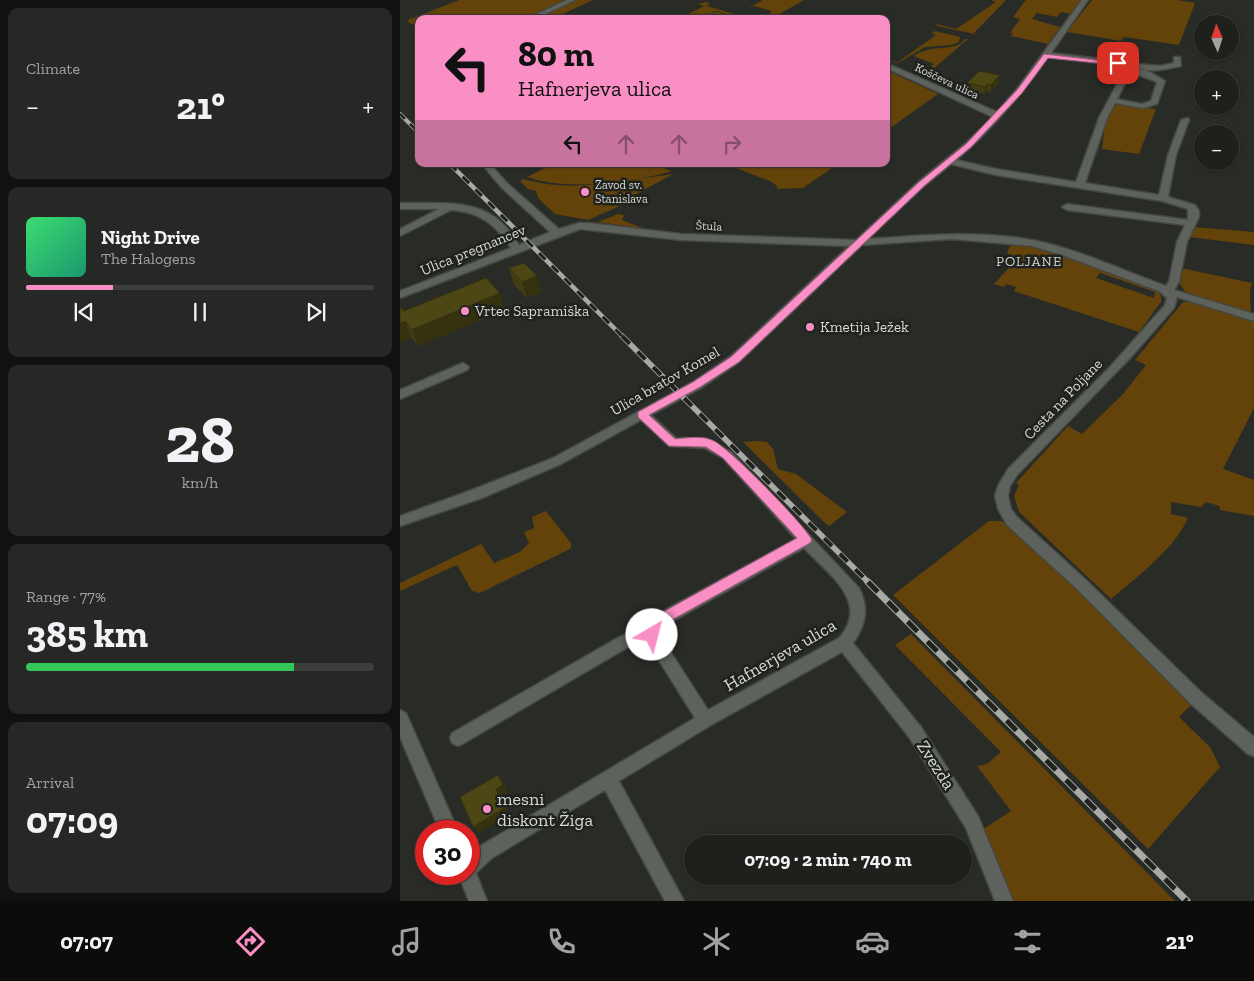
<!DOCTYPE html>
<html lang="en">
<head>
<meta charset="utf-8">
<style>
	body { margin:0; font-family:"Zilla Slab",serif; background:#262825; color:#f1f3f6; height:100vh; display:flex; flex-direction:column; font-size:19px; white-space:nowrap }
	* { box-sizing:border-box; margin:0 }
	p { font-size:16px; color:#a1a3a3 }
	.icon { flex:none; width:28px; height:28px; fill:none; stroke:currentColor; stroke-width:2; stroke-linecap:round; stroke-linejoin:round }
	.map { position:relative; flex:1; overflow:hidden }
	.side { display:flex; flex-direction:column; gap:8px; padding:8px; background:#10120f; width:400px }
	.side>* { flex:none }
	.guide { position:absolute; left:15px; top:15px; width:475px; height:152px; border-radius:10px; box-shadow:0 1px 4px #0004,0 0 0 1px #3c3e3b; background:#fa8fc6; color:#111; overflow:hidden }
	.needle { width:32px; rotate:357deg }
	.tools { position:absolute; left:794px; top:15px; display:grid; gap:10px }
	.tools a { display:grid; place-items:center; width:45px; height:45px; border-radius:50%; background:#1e201c; box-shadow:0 1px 4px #0004,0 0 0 1px #3c3e3b; font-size:25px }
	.speed { position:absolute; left:15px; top:820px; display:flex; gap:10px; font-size:25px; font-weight:700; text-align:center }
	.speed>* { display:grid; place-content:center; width:65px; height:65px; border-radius:50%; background:#1e201c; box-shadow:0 1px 4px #0004,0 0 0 1px #3c3e3b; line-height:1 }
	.speed .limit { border:8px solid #d22; background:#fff; color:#111 }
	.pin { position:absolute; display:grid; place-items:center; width:42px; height:42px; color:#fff; margin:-21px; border-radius:10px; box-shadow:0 2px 8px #0006 }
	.me { position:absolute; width:55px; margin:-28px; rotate:37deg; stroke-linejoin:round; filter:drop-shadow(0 0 4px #0008) }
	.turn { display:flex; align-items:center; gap:18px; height:105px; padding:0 20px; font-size:22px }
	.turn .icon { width:65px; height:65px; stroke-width:2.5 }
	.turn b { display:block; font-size:35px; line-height:42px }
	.lanes { display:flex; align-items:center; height:48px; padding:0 20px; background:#0003; justify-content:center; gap:25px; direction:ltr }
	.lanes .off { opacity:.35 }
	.big { font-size:38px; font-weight:700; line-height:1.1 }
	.side .card { flex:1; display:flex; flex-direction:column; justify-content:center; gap:8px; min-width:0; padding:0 18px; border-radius:10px; background:#262825 }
	.side .dial { align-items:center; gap:0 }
	.dial b { font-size:65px; line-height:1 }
	.song { display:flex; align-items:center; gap:15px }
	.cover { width:60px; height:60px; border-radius:8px; background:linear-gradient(135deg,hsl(140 70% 55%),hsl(160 70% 35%)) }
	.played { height:5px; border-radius:2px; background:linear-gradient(90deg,#fa8fc6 25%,#3c3e3b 25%) }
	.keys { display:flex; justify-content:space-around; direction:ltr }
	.heat { display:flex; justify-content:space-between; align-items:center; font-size:28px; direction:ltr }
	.charge { height:8px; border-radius:4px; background:linear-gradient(90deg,#34c759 77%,#3c3e3b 0) }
	.trip { position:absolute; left:284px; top:835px; width:288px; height:50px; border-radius:25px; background:#1e201c; box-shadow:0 1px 4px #0004,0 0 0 1px #3c3e3b; font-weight:700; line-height:50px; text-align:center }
	.dock { display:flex; height:80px; justify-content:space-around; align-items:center; background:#0c0d0b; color:#a1a3a3 }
	.dock .icon { width:35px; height:35px }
	.dock .selected { color:#fa8fc6 }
	.dock b { font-size:22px; color:#f1f3f6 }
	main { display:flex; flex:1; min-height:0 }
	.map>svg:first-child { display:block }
</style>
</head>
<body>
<main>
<section class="side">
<div class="card"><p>Climate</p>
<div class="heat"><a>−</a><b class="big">21°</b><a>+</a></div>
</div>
<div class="card">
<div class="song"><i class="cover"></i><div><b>Night Drive</b><p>The Halogens</p></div></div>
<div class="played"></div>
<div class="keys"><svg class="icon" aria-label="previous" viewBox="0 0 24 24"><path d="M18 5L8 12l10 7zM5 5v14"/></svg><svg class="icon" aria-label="pause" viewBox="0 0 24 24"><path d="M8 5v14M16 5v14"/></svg><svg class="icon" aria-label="next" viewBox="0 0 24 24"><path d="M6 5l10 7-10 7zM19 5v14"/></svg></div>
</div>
<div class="card dial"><b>28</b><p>km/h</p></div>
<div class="card"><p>Range · 77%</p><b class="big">385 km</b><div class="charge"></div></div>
<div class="card"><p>Arrival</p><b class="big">07:09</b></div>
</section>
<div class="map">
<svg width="854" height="901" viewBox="0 0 854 901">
	<rect width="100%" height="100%" fill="#282b26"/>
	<g fill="#64430b" fill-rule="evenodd">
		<path d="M59,0h110l-43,19h-107v7l-10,-3 -1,-3z"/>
		<path d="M176,0h17l-41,19h-19z"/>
		<path d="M363,0h41l-28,16 -7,-2 3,-3 -18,-5 -6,2z"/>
		<path d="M591,0h15l-32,33 5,2 -42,-9 -1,-2 20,5 40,-27z"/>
		<path d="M626,0h55l-10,14 -10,-2 -4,5 -20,-4 -5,6 28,8 -12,17 -37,-8 2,-3h-3l10,-14 -7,-2z"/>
		<path d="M692,0h85l18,3 -16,42 -55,-8 -3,4 -54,-9z"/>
		<path d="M305,2l5,1 -3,3 44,13h-72l25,-13 -6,-2z"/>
		<path d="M535,31l25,6 -1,5 -8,3 -26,2 -27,16 -12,-3 12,2 38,-27 -4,-2z"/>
		<path d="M565,39h3l-36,31 -4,-1 6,-5 -20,-8c18,-13 42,-3 51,-17z"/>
		<path d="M486,70l52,24 -52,37z"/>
		<path d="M722,104l34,5 -17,45 -37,-5 3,-23 8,-20z"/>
		<path d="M153,164h100l19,7c-40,12 -105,20 -145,6z"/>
		<path d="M325,164h113l-35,24 -26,1v-3l-7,-5z"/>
		<path d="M273,174l-46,25 -3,5 -36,16 -33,-6 -17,-16 -2,-7 -8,-2 -8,-8 4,-2c50,15 100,1 149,-5z"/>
		<path d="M218,214l6,1 -2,5 23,9 -47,-7z"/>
		<path d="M794,227l60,5v13l-65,-8z"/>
		<path d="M612,242l51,13 86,32 9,5 3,4v6l-22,30 -125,-41 2,-4 -9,-3 -4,3 -9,-3 15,-16 6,-11 -8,-4zM700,273l55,19 -1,6 -58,-20z"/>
		<path d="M781,268l71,15c-5,16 1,19 -2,32l-65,-23 -7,-12z"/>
		<path d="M783,302h10l61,19v87l-31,61 31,11v36l-34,-6 -1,-4 -13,-4 -5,5 -30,-5v12l17,4c-12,29 -52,60 -77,81l-92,-87 -5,-16 5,-11 -3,-2 52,-57 14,8 41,-40 23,-29 -11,-5z"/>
		<path d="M358,441l9,1 6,7 5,20 18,5 51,38 -18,14 -5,-4 -81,-80z"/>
		<path d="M146,511l25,32v5l-3,2 -88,43 -8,-2 -15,-26 -57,26v-8l81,-39 13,19 26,-11 9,-9 -5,-11 10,-4 -2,-11z"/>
		<path d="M589,521h13l88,81 102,102 -13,13 31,30 10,20 -72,82 -255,-254z"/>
		<path d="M511,634l264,267h-164l-29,-71 29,-19 -34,-45 10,-2 14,-12 -106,-107z"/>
	</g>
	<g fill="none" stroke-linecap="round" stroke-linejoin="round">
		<defs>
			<g id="minor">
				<path d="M167,0h8l-40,19h-9z"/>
				<path d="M682,0h6l-37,53 67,8 32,11 15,9 -8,23 -14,4 -28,-5 -8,15 -22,65 74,12 9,-40 13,-35 7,-2 1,2 -13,35 -8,42 27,8 4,6v6l-12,25 -8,40 -5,8 80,24v7l-77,-24 -3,11 -43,49 -114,118 -7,11 -2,10 3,13 6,8 69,63 116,113 52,44v19l-6,-2 -58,-51 -114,-115 -69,-63 -9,-16 -3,-13 3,-10 10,-17 101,-101 56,-63 2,-7 -8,-7 -94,-35 -33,-10 -80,-7 -90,6 -123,117 -38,26 -50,27 25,23 30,1 25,13 128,136c10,19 7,38 -6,55l68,84 57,89 35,85h-18l-29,-73 -57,-91 -67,-85 -131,73 -92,56 65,120h-19l-60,-111 -113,68 -16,15 11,28h-18l-11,-27h11v-19l11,-9 215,-128 -45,-72 -10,-2 -10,2 -166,97 -6,3 -6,-3 -2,-5 2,-5 169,-97 19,-6 5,1 2,-8 5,-6 144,-78 -73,-81 -19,-10 -35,-2 -28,-26 -80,44 -79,34 -82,28v-10l72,-26 81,-32 140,-76 38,-26 118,-110 -168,-6 -101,-11 -180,69v-7l111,-43c-16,-24 -31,-36 -60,-38l-51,26v-7l39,-20h-39v-6c30,1 70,-5 96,15 10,7 16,17 23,27l31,-13 -49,-45 -19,-23h8l17,19 52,46 20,-6h10l92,11 175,6 62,-58 48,-39 27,-26 -107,-49v-5l111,49 20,-23zM648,57l69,8 8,4 -26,49 -23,64 -80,-13 -40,-9c36,-30 65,-65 92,-103zM731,72l26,10 -6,19 -9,3 -25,-5zM551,164l45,11 166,26 26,8v11l-121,-16 -5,3 5,3 118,15 -8,17 -8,40 -3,4c-42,-15 -91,-38 -134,-46 -54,-10 -109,-5 -164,-1l56,-53zM404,548c24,26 67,54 35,90l-131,72 -49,-76 3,-7z"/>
				<path d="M774,57h6l1,9c-14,3 -35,8 -48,0l4,-2 23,2 14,-3z"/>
				<path d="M63,363l6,4 -2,3 -67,29v-9z"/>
				<path d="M0,710l6,3 52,118h-18l-40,-94z"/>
			</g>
		</defs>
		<use href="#minor" stroke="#444742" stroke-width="3"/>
		<use href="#minor" fill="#5e625c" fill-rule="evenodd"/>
		<defs>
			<path id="rail-far3" d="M0,114l19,19"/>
			<path id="rail-far2" d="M50,164l173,173"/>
			<path id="rail-far1" d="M222,336l247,247"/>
			<path id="rail" d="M468,582l319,319"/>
		</defs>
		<use href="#rail-far3" stroke="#a8aaa6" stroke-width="4"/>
		<use href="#rail-far2" stroke="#a8aaa6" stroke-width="4.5"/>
		<use href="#rail-far1" stroke="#a8aaa6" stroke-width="5.5"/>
		<use href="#rail" stroke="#a8aaa6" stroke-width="7"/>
		<use href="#rail-far3" stroke="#1f221d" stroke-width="2.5" stroke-dasharray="7" stroke-linecap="butt"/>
		<use href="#rail-far2" stroke="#1f221d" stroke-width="3" stroke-dasharray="9" stroke-linecap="butt"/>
		<use href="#rail-far1" stroke="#1f221d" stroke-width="4" stroke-dasharray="11" stroke-linecap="butt"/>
		<use href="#rail" stroke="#1f221d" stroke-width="5" stroke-dasharray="14" stroke-linecap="butt"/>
	</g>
	<g fill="#413d12">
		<path d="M567,83h32l-9,9 -3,-1 -3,3 -18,-4z"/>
		<path d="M109,268l33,24 -15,6 -13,-13z"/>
		<path d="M0,306l4,5 101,-2 -86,37 -7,-8 -12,5z"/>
	</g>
	<g fill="#35320f">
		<path d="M600,75l-1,8 -9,9 1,-7z"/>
		<path d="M588,84l-1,7 -3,3 1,-7z"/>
		<path d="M137,276l5,16 -15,6 -5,-16z"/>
		<path d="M100,293l5,16 -86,37 -8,-16z"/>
		<path d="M5,321l7,17 -12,5v-19z"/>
		<path d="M98,775l5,7 5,10 -8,4 9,19 -31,18 -5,-6 23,-38z"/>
	</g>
	<g fill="#4c4715" stroke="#35320f">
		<path d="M316,11l25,8h-40z"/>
		<path d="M579,71l21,4 -9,10 -3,-1 -3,3 -18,-4z"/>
		<path d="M124,263l13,13 -15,6 -13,-14z"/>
		<path d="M86,278l14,15 -89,37 -6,-9 -5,3v-18l4,5z"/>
		<path d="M98,775l5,10 -7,4 8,19 -31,19 -13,-30z"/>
	</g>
	<path fill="#fa8fc6" stroke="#a25d81" d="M644,54l77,9 -3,2 -70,-7 -26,35 -51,54 -47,39 -185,176 -39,25 -51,28 26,24c13,-1 27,-4 39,2 15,7 90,83 98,99l-2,3 -149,83 -4,13h-10l-2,-11 7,-10 145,-80 -74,-80 -17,-11 -37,-1 -31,-29v-5l55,-30 38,-25 187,-174 48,-39 51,-54z"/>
	<g fill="#fa8fc6" stroke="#1f221d" stroke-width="2">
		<circle cx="185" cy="192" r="5"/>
		<circle cx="65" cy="311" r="5"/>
		<circle cx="410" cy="327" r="5"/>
		<circle cx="87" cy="809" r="5"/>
	</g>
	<g text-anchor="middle" stroke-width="5" stroke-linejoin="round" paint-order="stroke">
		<g font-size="12" fill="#d7d9d5" stroke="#1f221d">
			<text transform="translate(547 81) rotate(25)" y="4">Koščeva ulica</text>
			<text transform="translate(309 226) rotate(3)" y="4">Štula</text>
		</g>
		<g font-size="12" fill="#d7d9d5" stroke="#1f221d" text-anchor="start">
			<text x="195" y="189">Zavod sv.<tspan x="195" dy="14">Stanislava</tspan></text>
		</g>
		<g font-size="14" letter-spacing="1" fill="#d0d4cd" stroke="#1f221d">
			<text x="629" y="266">POLJANE</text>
		</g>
		<g font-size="15" fill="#d7d9d5" stroke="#1f221d">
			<text transform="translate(73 250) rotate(-22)" y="5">Ulica pregnancev</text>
			<text transform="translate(265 381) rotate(-30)" y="5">Ulica bratov Komel</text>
			<text transform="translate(663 399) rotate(-46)" y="5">Cesta na Poljane</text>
		</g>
		<g font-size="15" fill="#d7d9d5" stroke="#1f221d" text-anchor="start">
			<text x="75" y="316">Vrtec Sapramiška</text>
			<text x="420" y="332">Kmetija Ježek</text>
		</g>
		<g font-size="18" fill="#d7d9d5" stroke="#1f221d">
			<text transform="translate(380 655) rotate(-30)" y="6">Hafnerjeva ulica</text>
			<text transform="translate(536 765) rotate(57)" y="6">Zvezda</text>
		</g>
		<g font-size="18" fill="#d7d9d5" stroke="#1f221d" text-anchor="start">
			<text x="97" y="805">mesni<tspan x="97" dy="21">diskont Žiga</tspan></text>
		</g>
	</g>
</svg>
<div class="tools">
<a><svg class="needle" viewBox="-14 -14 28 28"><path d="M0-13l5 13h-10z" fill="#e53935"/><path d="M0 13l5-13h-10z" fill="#a1a3a3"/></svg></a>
<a>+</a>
<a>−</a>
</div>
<div class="speed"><div class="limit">30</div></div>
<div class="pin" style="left:718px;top:63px;background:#d93025"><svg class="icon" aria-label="arrive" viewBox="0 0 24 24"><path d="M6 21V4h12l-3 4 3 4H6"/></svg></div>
<svg class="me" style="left:252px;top:635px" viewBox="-20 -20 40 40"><circle r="19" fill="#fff"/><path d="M0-13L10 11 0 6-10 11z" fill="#fa8fc6"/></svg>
<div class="trip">07:09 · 2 min · 740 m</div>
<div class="guide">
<div class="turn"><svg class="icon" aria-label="left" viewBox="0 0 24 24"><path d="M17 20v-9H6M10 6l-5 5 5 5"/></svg><div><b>80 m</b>Hafnerjeva ulica</div></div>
<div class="lanes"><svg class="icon" aria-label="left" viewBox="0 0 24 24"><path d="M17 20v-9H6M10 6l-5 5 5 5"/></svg><svg class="icon off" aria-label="ahead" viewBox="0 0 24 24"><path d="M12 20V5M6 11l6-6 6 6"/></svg><svg class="icon off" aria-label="ahead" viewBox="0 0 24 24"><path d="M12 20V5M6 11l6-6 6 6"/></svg><svg class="icon off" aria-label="right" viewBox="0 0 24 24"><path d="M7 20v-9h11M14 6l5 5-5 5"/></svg></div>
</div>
</div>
</main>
<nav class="dock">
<b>07:07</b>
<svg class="icon selected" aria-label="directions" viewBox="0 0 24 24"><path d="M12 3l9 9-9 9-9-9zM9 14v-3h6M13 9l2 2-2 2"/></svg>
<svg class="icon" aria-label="music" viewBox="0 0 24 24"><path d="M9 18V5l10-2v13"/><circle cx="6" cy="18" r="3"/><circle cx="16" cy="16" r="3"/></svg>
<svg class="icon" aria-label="phone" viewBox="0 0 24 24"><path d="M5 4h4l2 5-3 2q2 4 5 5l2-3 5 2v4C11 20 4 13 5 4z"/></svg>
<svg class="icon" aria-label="climate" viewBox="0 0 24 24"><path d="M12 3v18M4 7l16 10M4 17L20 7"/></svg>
<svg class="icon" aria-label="car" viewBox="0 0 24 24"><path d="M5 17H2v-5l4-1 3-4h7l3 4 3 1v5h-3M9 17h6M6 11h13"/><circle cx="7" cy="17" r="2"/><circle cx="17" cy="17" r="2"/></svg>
<svg class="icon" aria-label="filters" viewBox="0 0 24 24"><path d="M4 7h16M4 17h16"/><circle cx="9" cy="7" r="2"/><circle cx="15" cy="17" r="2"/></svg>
<b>21°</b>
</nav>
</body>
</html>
